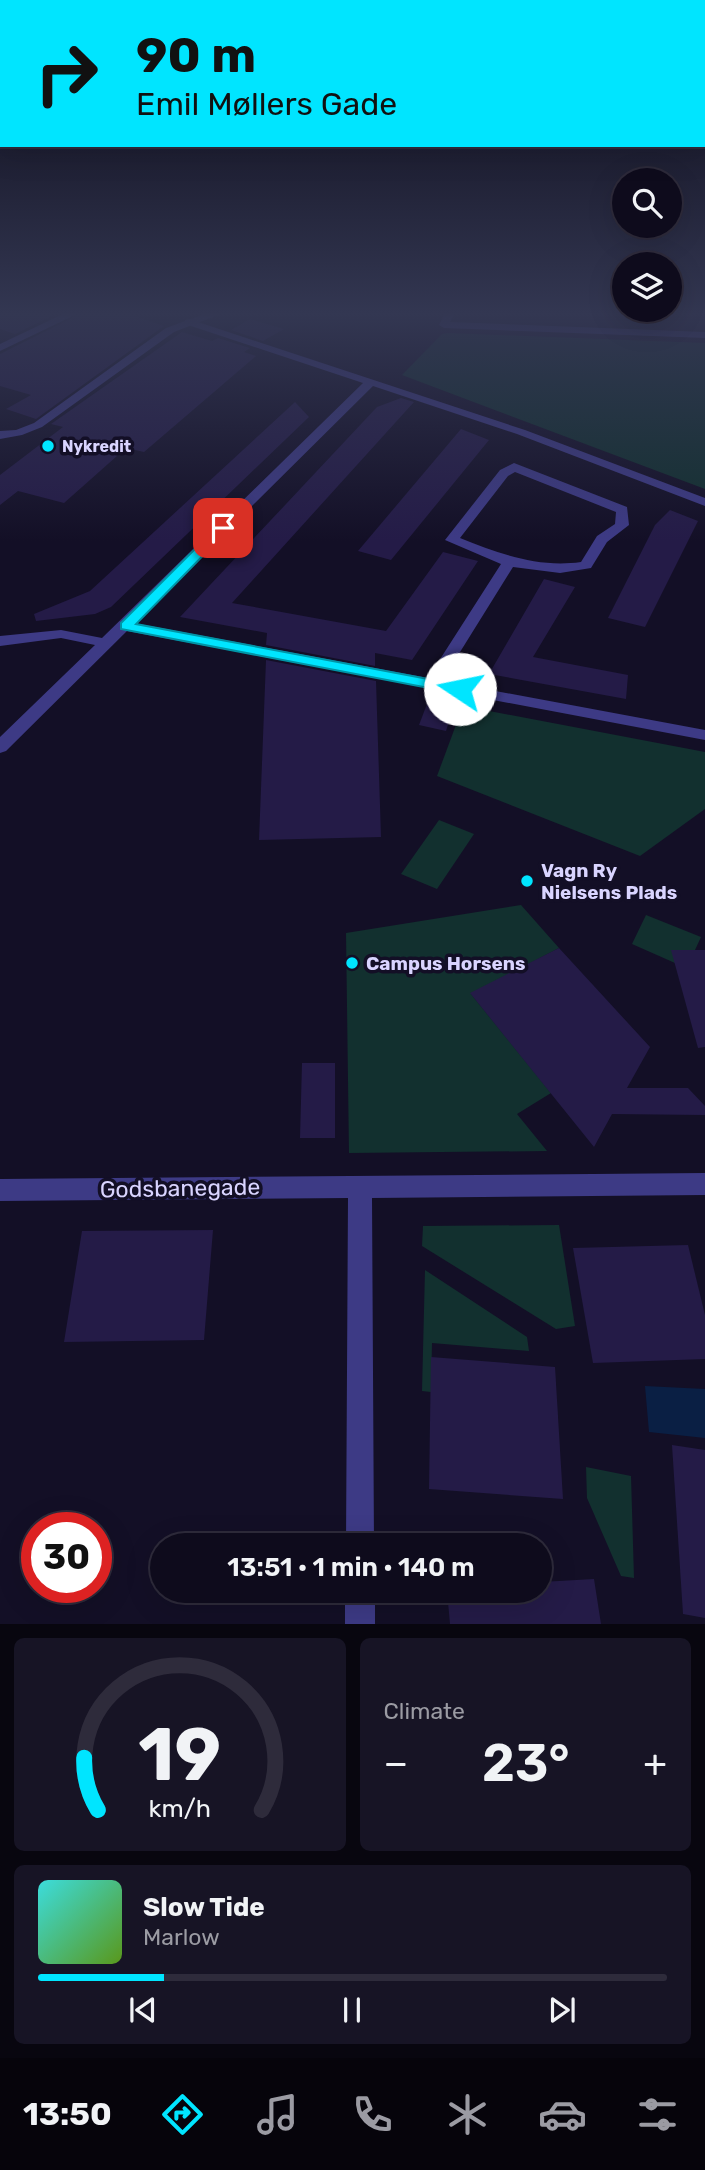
<!DOCTYPE html>
<html lang="en">
<head>
<meta charset="utf-8">
<style>
	body { margin:0; font-family:Rubik,sans-serif; background:#171425; color:#f1f3f6; height:100vh; display:flex; flex-direction:column; font-size:26px; white-space:nowrap }
	* { box-sizing:border-box; margin:0 }
	p { font-size:23px; color:#9b9ba3 }
	.icon { flex:none; width:38px; height:38px; fill:none; stroke:currentColor; stroke-width:2; stroke-linecap:round; stroke-linejoin:round }
	.map { position:relative; height:1624px; overflow:hidden }
	.details { display:flex; flex-direction:column; gap:14px; padding:14px; background:#08060f; flex:1 }
	.details>* { flex:none }
	.guide { position:absolute; left:0px; top:0px; width:705px; height:147px; box-shadow:0 7px 28px #0002,0 0 0 2px #2e2b3b; background:#00e5ff; color:#111; overflow:hidden }
	.tools { position:absolute; left:612px; top:168px; display:grid; gap:14px }
	.tools a { display:grid; place-items:center; width:70px; height:70px; border-radius:50%; background:#0e0b1c; box-shadow:0 7px 28px #0002,0 0 0 2px #2e2b3b; font-size:35px }
	.speed { position:absolute; left:21px; top:1512px; display:flex; gap:14px; font-size:35px; font-weight:700; text-align:center }
	.speed>* { display:grid; place-content:center; width:91px; height:91px; border-radius:50%; background:#0e0b1c; box-shadow:0 7px 28px #0002,0 0 0 2px #2e2b3b; line-height:1 }
	.speed .limit { border:10px solid #d22; background:#fff; color:#111 }
	.pin { position:absolute; display:grid; place-items:center; width:60px; height:60px; color:#fff; margin:-30px; border-radius:14px; box-shadow:0 4px 10px #0006 }
	.me { position:absolute; width:77px; margin:-38px; rotate:281deg; stroke-linejoin:round; filter:drop-shadow(0 0 5px #0008) }
	.turn { display:flex; align-items:center; gap:24px; height:147px; padding:0 21px; font-size:32px }
	.turn .icon { width:91px; height:91px; stroke-width:2.5 }
	.turn b { display:block; font-size:49px; line-height:60px }
	.big { font-size:52px; font-weight:600; line-height:1.1 }
	.details .card { flex:1; display:flex; flex-direction:column; justify-content:center; gap:10px; min-width:0; padding:0 24px; border-radius:10px; background:#171425 }
	.details .dial { align-items:center; gap:0 }
	.dial svg { height:182px; overflow:visible; fill:none; stroke:#2e2b3b; stroke-width:7; stroke-linecap:round; text-anchor:middle }
	.dial text { fill:#f1f3f6; stroke:none }
	.song { display:flex; align-items:center; gap:21px }
	.cover { width:84px; height:84px; border-radius:10px; background:linear-gradient(135deg,hsl(180 70% 55%),hsl(90 70% 35%)) }
	.played { height:7px; border-radius:4px; background:linear-gradient(90deg,#00e5ff 20%,#2e2b3b 20%) }
	.keys { display:flex; justify-content:space-around; direction:ltr }
	.heat { display:flex; justify-content:space-between; align-items:center; font-size:38px; direction:ltr }
	.details .tiles { flex:1; display:grid; gap:14px; grid-template-columns:1fr 1fr }
	.card:last-child { grid-column:span 2 }
	.trip { position:absolute; left:150px; top:1533px; width:402px; height:70px; border-radius:35px; background:#0e0b1c; box-shadow:0 7px 28px #0002,0 0 0 2px #2e2b3b; font-weight:600; line-height:70px; text-align:center }
	.menu { display:flex; height:112px; justify-content:space-around; align-items:center; background:#06040b; color:#9b9ba3 }
	.menu .icon { width:49px; height:49px }
	.menu .selected { color:#00e5ff }
	.menu b { font-size:32px; color:#f1f3f6 }
	.map>svg:first-child { display:block }
</style>
</head>
<body>
<div class="map">
<svg width="705" height="1624" viewBox="0 0 705 1624">
	<rect width="100%" height="100%" fill="#130f26"/>
	<g fill="#12302f">
		<path d="M448,333l257,10v146l-303,-114 40,-41z"/>
		<path d="M463,706l242,46v57l-65,47 -203,-80z"/>
		<path d="M439,820l35,14 -37,55 -36,-15z"/>
		<path d="M521,905l38,43 -88,46 80,99 -34,21 30,37 -198,2 -3,-220z"/>
		<path d="M646,915l55,22 -6,13 -20,13 -43,-19z"/>
		<path d="M559,1225l16,101 -19,3 -134,-83 1,-20z"/>
		<path d="M425,1270l102,67 2,14 -97,-8 -1,49 -9,-1z"/>
		<path d="M586,1467l45,9 3,102 -13,-2 -34,-78z"/>
	</g>
	<path fill="#0a1f44" d="M645,1386l60,3v49l-56,-6z"/>
	<g fill="#241b47">
		<path d="M0,313h58l-43,21 -15,-5z"/>
		<path d="M82,313h44l38,13 -128,93 -30,-10 25,-14 -31,-9v-32z"/>
		<path d="M250,319l34,10 -21,12 -32,-11z"/>
		<path d="M182,332l30,9 6,-3 32,10 -6,4 12,4 -112,96 -18,-4 -62,55 -46,-12 -18,14v-30l63,-48 -12,-3z"/>
		<path d="M401,398l13,4 -182,201 154,28 57,-79 35,9 -66,99 -37,-7v13l-109,-21 1,-12 -87,-16 197,-210z"/>
		<path d="M295,402l14,15 -198,190 -16,7 -59,7 -2,-7 56,-23z"/>
		<path d="M461,429l28,11 -98,120 -33,-9z"/>
		<path d="M670,510l28,11 -53,106 -37,-9 47,-93z"/>
		<path d="M544,579l31,8 -42,70 95,18 -2,24 -137,-25z"/>
		<path d="M266,660l110,21 5,156 -122,3z"/>
		<path d="M427,704l26,5 -7,22 -27,-6z"/>
		<path d="M559,948l91,99 -23,41h61l17,18v9l-93,-1 -18,33 -124,-154z"/>
		<path d="M671,950h34v97l-7,1z"/>
		<path d="M302,1063h33v75h-35z"/>
		<path d="M213,1230l-9,110 -140,2 18,-111z"/>
		<path d="M688,1245l17,70v44l-112,4 -20,-115z"/>
		<path d="M431,1357l124,10 8,132 -134,-10z"/>
		<path d="M672,1445l33,5v168l-22,-4z"/>
		<path d="M594,1579l7,45h-151l-3,-33h94v-9z"/>
	</g>
	<g fill="none" stroke-linecap="round" stroke-linejoin="round">
		<g fill="#3d3a85" fill-rule="evenodd">
			<path d="M65,313h14l-79,38v-7z"/>
			<path d="M445,313h10l-5,9 255,10v6l-261,-10 -5,-3z"/>
			<path d="M189,319l336,111 180,68v8l-188,-72 -144,-48 -239,237 294,55 73,-114 -56,-24 55,-70 14,-7 113,44 2,18 -22,17 -16,26 -31,5 -47,-6 -71,114 263,49v10l-578,-109 -121,120 -6,2v-16l95,-92 -34,-7 -61,8v-10l61,-6 41,8 261,-255 -178,-59v-4zM515,472l101,40 -1,12 -18,12 -16,26c-43,6 -81,-8 -121,-24l48,-62z"/>
			<path d="M705,1173v22l-333,3 2,347h-28l2,-347 -348,3v-22z"/>
			<rect x="345" y="1591" width="30" height="33"/>
		</g>
		<path fill="#3d3a85" fill-rule="evenodd" d="M207,313h16l-49,19 -132,95 -20,8 -22,4v-8l16,-1 18,-7 132,-95z"/>
	</g>
	<linearGradient id="sky" x2="0" y2="1"><stop stop-color="#0a0815"/><stop offset="0.58" stop-color="#333752"/><stop offset="1" stop-color="#333752" stop-opacity="0"/></linearGradient>
	<rect width="705" height="541" fill="url(#sky)"/>
	<path fill="#00e5ff" stroke="#0095a6" stroke-width="2" d="M223,525l6,3 -2,3 -91,93 324,61 7,4 -2,3 -5,2 -339,-65v-6l97,-97z"/>
	<g fill="#00e5ff" stroke="#130f26" stroke-width="2.5">
		<circle cx="48" cy="446" r="7"/>
		<circle cx="527" cy="881" r="7"/>
		<circle cx="352" cy="963" r="7"/>
	</g>
	<g text-anchor="middle" stroke-width="7" stroke-linejoin="round" paint-order="stroke">
		<g font-size="16" font-weight="bold" fill="#d9d4ff" stroke="#130f26" text-anchor="start">
			<text x="62" y="452">Nykredit</text>
		</g>
		<g font-size="19" font-weight="bold" fill="#d9d4ff" stroke="#130f26" text-anchor="start">
			<text x="541" y="877">Vagn Ry<tspan x="541" dy="22">Nielsens Plads</tspan></text>
			<text x="366" y="970">Campus Horsens</text>
		</g>
		<g font-size="23" fill="#d9d4ff" stroke="#130f26">
			<text transform="translate(180 1188) rotate(-1)" y="8">Godsbanegade</text>
		</g>
	</g>
</svg>
<div class="tools">
<a><svg class="icon" aria-label="search" viewBox="0 0 24 24"><circle cx="10" cy="10" r="6"/><path d="M15 15l6 6"/></svg></a>
<a><svg class="icon" aria-label="layers" viewBox="0 0 24 24"><path d="M12 4l9 5-9 5-9-5zM3 14l9 5 9-5"/></svg></a>
</div>
<div class="speed"><div class="limit">30</div></div>
<div class="pin" style="left:223px;top:528px;background:#d93025"><svg class="icon" aria-label="arrive" viewBox="0 0 24 24"><path d="M6 21V4h12l-3 4 3 4H6"/></svg></div>
<svg class="me" style="left:460px;top:689px" viewBox="-20 -20 40 40"><circle r="19" fill="#fff"/><path d="M0-13L10 11 0 6-10 11z" fill="#00e5ff"/></svg>
<div class="trip">13:51 · 1 min · 140 m</div>
<div class="guide">
<div class="turn"><svg class="icon" aria-label="right" viewBox="0 0 24 24"><path d="M7 20v-9h11M14 6l5 5-5 5"/></svg><div><b>90 m</b>Emil Møllers Gade</div></div>
</div>
</div>
<section class="details">
<div class="tiles">
<div class="card dial"><svg viewBox="0 0 100 80">
<path d="M14 69A42 42 0 1 1 86 69"/>
<path d="M14 69A42 42 0 0 1 8 46" stroke="#00e5ff"/>
<text x="50" y="56" font-size="32" font-weight="700">19</text>
<text x="50" y="72" font-size="11">km/h</text>
</svg></div>
<div class="card"><p>Climate</p>
<div class="heat"><a>−</a><b class="big">23°</b><a>+</a></div>
</div>
<div class="card">
<div class="song"><i class="cover"></i><div><b>Slow Tide</b><p>Marlow</p></div></div>
<div class="played"></div>
<div class="keys"><svg class="icon" aria-label="previous" viewBox="0 0 24 24"><path d="M18 5L8 12l10 7zM5 5v14"/></svg><svg class="icon" aria-label="pause" viewBox="0 0 24 24"><path d="M8 5v14M16 5v14"/></svg><svg class="icon" aria-label="next" viewBox="0 0 24 24"><path d="M6 5l10 7-10 7zM19 5v14"/></svg></div>
</div>
</div>
</section>
<nav class="menu">
<b>13:50</b>
<svg class="icon selected" aria-label="directions" viewBox="0 0 24 24"><path d="M12 3l9 9-9 9-9-9zM9 14v-3h6M13 9l2 2-2 2"/></svg>
<svg class="icon" aria-label="music" viewBox="0 0 24 24"><path d="M9 18V5l10-2v13"/><circle cx="6" cy="18" r="3"/><circle cx="16" cy="16" r="3"/></svg>
<svg class="icon" aria-label="phone" viewBox="0 0 24 24"><path d="M5 4h4l2 5-3 2q2 4 5 5l2-3 5 2v4C11 20 4 13 5 4z"/></svg>
<svg class="icon" aria-label="climate" viewBox="0 0 24 24"><path d="M12 3v18M4 7l16 10M4 17L20 7"/></svg>
<svg class="icon" aria-label="car" viewBox="0 0 24 24"><path d="M5 17H2v-5l4-1 3-4h7l3 4 3 1v5h-3M9 17h6M6 11h13"/><circle cx="7" cy="17" r="2"/><circle cx="17" cy="17" r="2"/></svg>
<svg class="icon" aria-label="filters" viewBox="0 0 24 24"><path d="M4 7h16M4 17h16"/><circle cx="9" cy="7" r="2"/><circle cx="15" cy="17" r="2"/></svg>
</nav>
</body>
</html>
